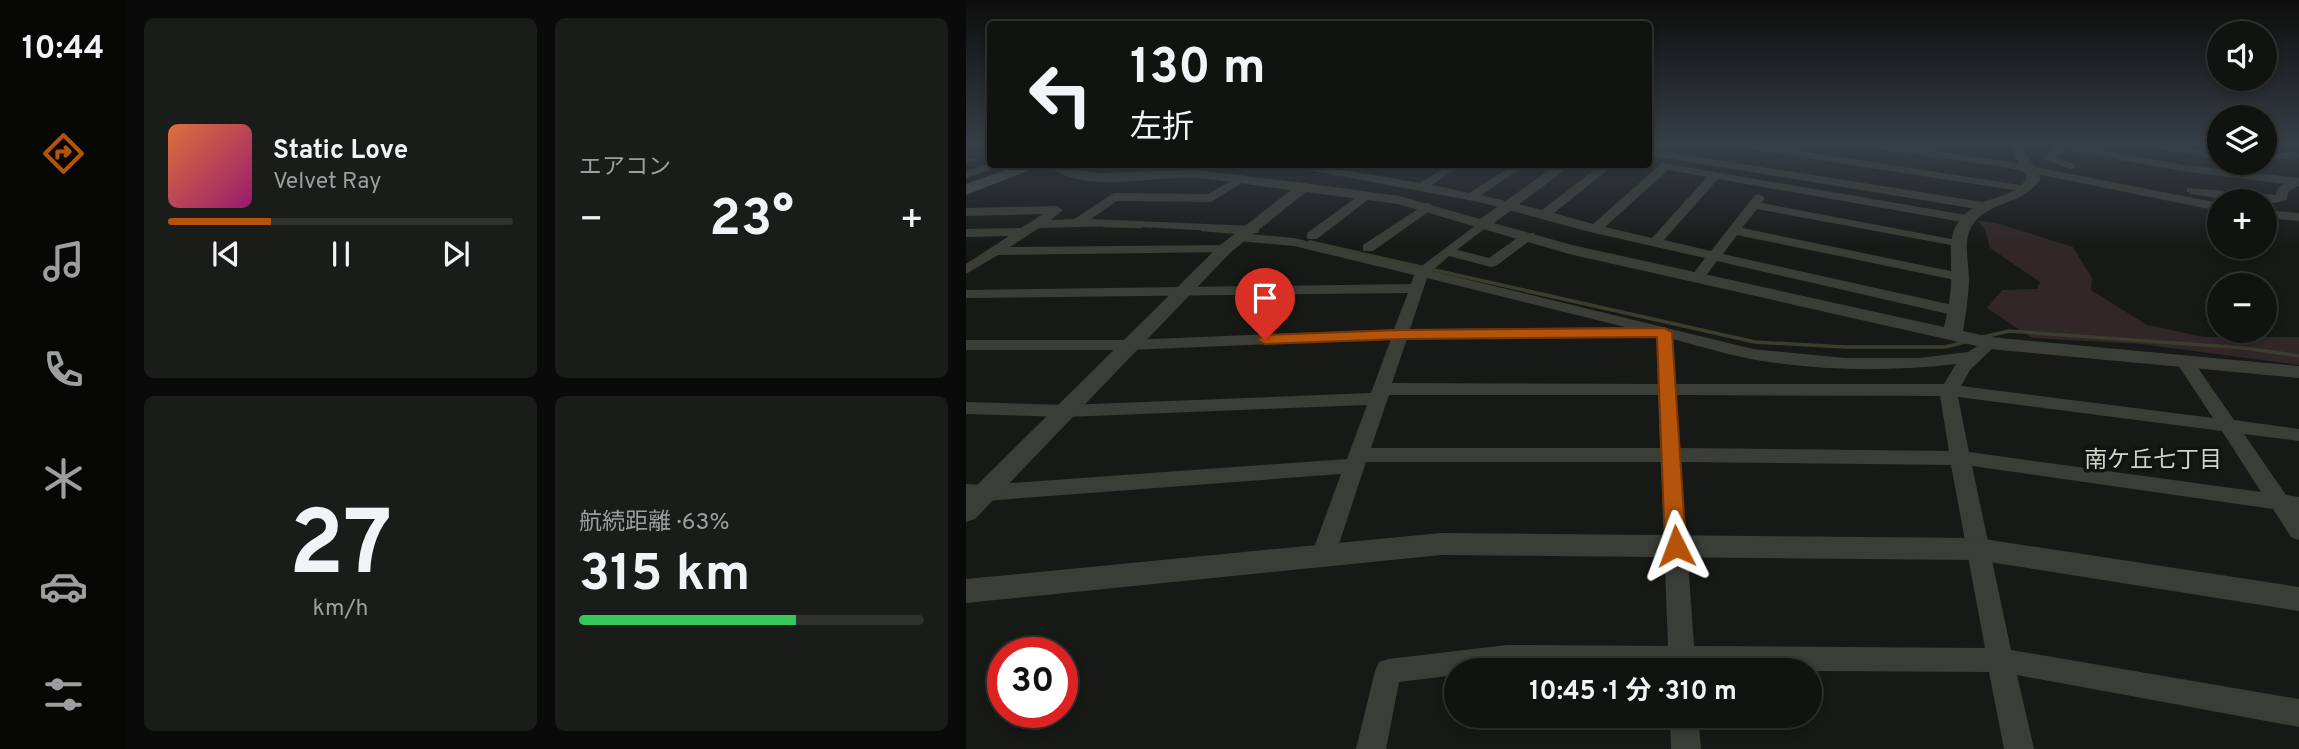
<!DOCTYPE html>
<html lang="ja">
<head>
<meta charset="utf-8">
<style>
	body { margin:0; font-family:Overpass,"Noto Sans JP",sans-serif; background:#1a1c19; color:#f1f3f6; height:100vh; display:flex; flex-direction:column; font-size:26px; white-space:nowrap }
	* { box-sizing:border-box; margin:0 }
	p { font-size:23px; color:#9c9e9f }
	.icon { flex:none; width:38px; height:38px; fill:none; stroke:currentColor; stroke-width:2; stroke-linecap:round; stroke-linejoin:round }
	.map { position:relative; flex:1; overflow:hidden }
	.details { display:flex; flex-direction:column; gap:18px; padding:18px; background:#090a09; width:840px }
	.details>* { flex:none }
	.guide { position:absolute; left:21px; top:21px; width:665px; height:147px; border-radius:7px; box-shadow:0 4px 10px #0003,0 0 0 2px #303230; background:#111310; color:#f1f3f6; overflow:hidden }
	.buttons { position:absolute; left:1241px; top:21px; display:grid; gap:14px }
	.buttons a { display:grid; place-items:center; width:70px; height:70px; border-radius:50%; background:#111310; box-shadow:0 4px 10px #0003,0 0 0 2px #303230; font-size:35px }
	.speed { position:absolute; left:21px; top:637px; display:flex; gap:14px; font-size:35px; font-weight:700; text-align:center }
	.speed>* { display:grid; place-content:center; width:91px; height:91px; border-radius:50%; background:#111310; box-shadow:0 4px 10px #0003,0 0 0 2px #303230; line-height:1 }
	.speed .limit { border:10px solid #d22; background:#fff; color:#111 }
	.pin { position:absolute; display:grid; place-items:center; width:60px; height:60px; color:#fff; margin:-72px -30px; border-radius:50% 50% 50% 0; rotate:-45deg; box-shadow:0 0 7px #0007 }
	.pin .icon { rotate:45deg }
	.me { position:absolute; width:77px; margin:-38px; rotate:357deg; stroke-linejoin:round; filter:drop-shadow(0 0 5px #0008) }
	.turn { display:flex; align-items:center; gap:24px; height:147px; padding:0 28px; font-size:32px }
	.turn .icon { width:91px; height:91px; stroke-width:2.5 }
	.turn b { display:block; font-size:49px; line-height:60px }
	.big { font-size:52px; font-weight:700; line-height:1.1 }
	.details .tile { flex:1; display:flex; flex-direction:column; justify-content:center; gap:10px; min-width:0; padding:0 24px; border-radius:10px; background:#1a1c19 }
	.details .dial { align-items:center; gap:0 }
	.dial b { font-size:91px; line-height:1 }
	.song { display:flex; align-items:center; gap:21px }
	.cover { width:84px; height:84px; border-radius:10px; background:linear-gradient(135deg,hsl(20 70% 55%),hsl(320 70% 35%)) }
	.played { height:7px; border-radius:4px; background:linear-gradient(90deg,#b45309 30%,#303230 30%) }
	.keys { display:flex; justify-content:space-around; direction:ltr }
	.heat { display:flex; justify-content:space-between; align-items:center; font-size:38px; direction:ltr }
	.charge { height:10px; border-radius:5px; background:linear-gradient(90deg,#34c759 63%,#303230 0) }
	.details .tiles { flex:1; display:grid; gap:18px; grid-template-columns:repeat(2,1fr) }
	.trip { position:absolute; left:478px; top:658px; width:378px; height:70px; border-radius:35px; background:#111310; box-shadow:0 4px 10px #0003,0 0 0 2px #303230; font-weight:700; line-height:70px; text-align:center }
	main { display:flex; flex:1; min-height:0 }
	.dock { display:flex; flex-direction:column; width:126px; justify-content:space-around; align-items:center; background:#070806; color:#9c9e9f }
	.dock .icon { width:49px; height:49px }
	.dock .current { color:#b45309 }
	.dock b { font-size:32px; color:#f1f3f6 }
	.map>svg:first-child { display:block }
</style>
</head>
<body>
<main>
<nav class="dock">
<b>10:44</b>
<svg class="icon current" aria-label="directions" viewBox="0 0 24 24"><path d="M12 3l9 9-9 9-9-9zM9 14v-3h6M13 9l2 2-2 2"/></svg>
<svg class="icon" aria-label="music" viewBox="0 0 24 24"><path d="M9 18V5l10-2v13"/><circle cx="6" cy="18" r="3"/><circle cx="16" cy="16" r="3"/></svg>
<svg class="icon" aria-label="phone" viewBox="0 0 24 24"><path d="M5 4h4l2 5-3 2q2 4 5 5l2-3 5 2v4C11 20 4 13 5 4z"/></svg>
<svg class="icon" aria-label="climate" viewBox="0 0 24 24"><path d="M12 3v18M4 7l16 10M4 17L20 7"/></svg>
<svg class="icon" aria-label="car" viewBox="0 0 24 24"><path d="M5 17H2v-5l4-1 3-4h7l3 4 3 1v5h-3M9 17h6M6 11h13"/><circle cx="7" cy="17" r="2"/><circle cx="17" cy="17" r="2"/></svg>
<svg class="icon" aria-label="filters" viewBox="0 0 24 24"><path d="M4 7h16M4 17h16"/><circle cx="9" cy="7" r="2"/><circle cx="15" cy="17" r="2"/></svg>
</nav>
<section class="details">
<div class="tiles">
<div class="tile">
<div class="song"><i class="cover"></i><div><b>Static Love</b><p>Velvet Ray</p></div></div>
<div class="played"></div>
<div class="keys"><svg class="icon" aria-label="previous" viewBox="0 0 24 24"><path d="M18 5L8 12l10 7zM5 5v14"/></svg><svg class="icon" aria-label="pause" viewBox="0 0 24 24"><path d="M8 5v14M16 5v14"/></svg><svg class="icon" aria-label="next" viewBox="0 0 24 24"><path d="M6 5l10 7-10 7zM19 5v14"/></svg></div>
</div>
<div class="tile"><p>エアコン</p>
<div class="heat"><a>−</a><b class="big">23°</b><a>+</a></div>
</div>
<div class="tile dial"><b>27</b><p>km/h</p></div>
<div class="tile"><p>航続距離 · 63%</p><b class="big">315 km</b><div class="charge"></div></div>
</div>
</section>
<div class="map">
<svg width="1333" height="749" viewBox="0 0 1333 749">
	<rect width="100%" height="100%" fill="#171916"/>
	<path fill="#312628" d="M1012,221l18,2 77,24 19,31 -1,12 56,35 57,12h95v28l-159,-21 -108,-6 -45,-30 15,-18 35,-1 3,-7 -50,-34 -5,-18z"/>
	<g fill="none" stroke-linecap="round" stroke-linejoin="round">
		<g stroke="#3c3e2b" stroke-width="2.5">
			<path d="M138,226l37,1"/>
			<path d="M236,230l37,3"/>
		</g>
		<g stroke="#3c3e2b" stroke-width="3.5">
			<path d="M344,242l445,100 90,5h100l20,-5"/>
			<path d="M1017,337l26,-6 236,17 54,8"/>
		</g>
		<g fill="#3b3e37" fill-rule="evenodd">
			<path d="M765,144h24l271,42 6,3 -6,3 -290,-45z"/>
			<path d="M892,144h26l114,16 221,43v8l-221,-45 -135,-19z"/>
			<path d="M1091,144h14l112,21 116,13v8l-11,6 -1,7c-13,10 -76,-2 -96,-5l-4,-2v-4l88,7 3,-7 6,-4 -101,-13 -118,-21 -10,8 20,6v4l-4,1 -29,-10z"/>
			<path d="M1169,144h23l61,10v6z"/>
			<path d="M682,149l335,53 6,4 -6,4 -335,-55z"/>
			<path d="M1333,151v6l-35,4v-6z"/>
			<path d="M0,157l14,3 -14,3z"/>
			<path d="M696,163l310,53 2,3 -6,4 -250,-44 -54,61 47,11 44,-56 4,-1 6,4 -4,5 196,37 7,4 -2,3 -205,-38 -15,19 218,45 7,4 -7,4 -223,-46 -14,19 234,52 8,5 -8,5 -240,-55 -15,20 -5,1 -7,-4 15,-20 -115,-26 -111,-30 -203,-38h33l111,19 30,-19h13l-31,21 37,8 46,-29h13l-47,31 61,15 60,-46h13l-61,49 39,11zM702,170l39,7 -55,61 -47,-11z"/>
			<path d="M24,164h17l-41,14v-7z"/>
			<path d="M276,175l4,1v4l-35,22 -94,-1 -26,18 162,7 6,4 -1,3 -138,-7 -81,2 -29,19 215,-2 7,4 -2,3 -232,3 -32,19v-10l43,-28 -43,1v-8l55,-1 22,-14 -77,2v-8l91,-2 6,4 -12,10 23,-1 40,-26 94,1z"/>
			<path d="M398,192l10,3 -57,44h-10v-6z"/>
			<path d="M461,203l4,1v6l-58,41h-10v-6z"/>
			<path d="M1298,210l35,3v8l-35,-3z"/>
			<path d="M518,219l6,4 -2,3 -31,24 32,8 35,-25h10l2,3 -40,30 -5,1 -42,-11 -17,15 321,78 92,9h74l49,-6 22,-14 8,5 -28,27 -9,16 252,32 -37,-56 9,-5 6,1 43,62 65,9v12l-55,-7 42,61 13,2v43l-8,-3 -18,-28 -301,-43 39,184 288,49v28l-282,-52 17,74h-30l-15,-77 -482,-3 -51,1v5l-57,7 -13,67h-30l19,-78 4,-9 9,-3 119,-14 161,1 -7,-184h-295l-31,94 -4,7 -8,2 -8,-2 -4,-7 30,-82 -357,27 -18,-1v-16l18,1 363,-26 20,-54 -301,12 -100,-3v-12l100,3 305,-12 20,-54 -262,11h-163v-10h163l265,-11 14,-36 -442,5v-8l445,-6 3,-9 -120,-29 -56,-5 -7,-4 7,-4 56,5 125,30zM461,278l198,49 -215,2zM678,332l12,3 2,49 -266,-1 15,-44 229,-2zM707,339c26,7 52,15 78,20 65,12 140,13 205,5l-12,20h-268zM423,395h269l2,53h-289zM710,395l264,1 9,55 -269,-3zM992,397l264,34 39,61 -292,-40zM715,462l270,3 34,183 -291,-2z"/>
			<path d="M704,716h28l3,33h-30z"/>
		</g>
		<g fill="#3b3e37" fill-rule="evenodd">
			<path d="M1042,144h12l21,34c-14,22 -34,22 -55,34 -28,18 -17,42 -17,70 -1,16 -3,33 -6,49l27,6 309,29v12l-309,-29 -421,-95 -171,-50 -92,-12 -75,60 -256,267 -9,3v-26l253,-250 72,-56c-32,-4 -65,-10 -97,-12 -42,-2 -115,17 -148,-14h17l18,7 19,2 95,-3 109,13 95,13 81,23 78,-55h15l-79,59 78,22 372,82c4,-16 7,-32 7,-49 1,-30 -7,-52 25,-72 17,-10 40,-10 51,-28z"/>
			<path d="M475,533l536,5 322,49v24l-322,-51 -536,-5 -475,48v-24z"/>
		</g>
		<path fill="#4a4e45" fill-rule="evenodd" d="M56,164h23l-79,31v-11z"/>
	</g>
	<linearGradient id="sky" x2="0" y2="1"><stop stop-color="#0d0e0c"/><stop offset="0.58" stop-color="#363e47"/><stop offset="1" stop-color="#363e47" stop-opacity="0"/></linearGradient>
	<rect width="1333" height="249" fill="url(#sky)"/>
	<path fill="#b45309" stroke="#753606" stroke-width="2" d="M698,328l8,4 14,214 -3,5 -7,3 -8,-3 -3,-5 -8,-209 -256,2 -136,5 -8,-4 8,-5 136,-5z"/>
	<g text-anchor="middle" stroke-width="7" stroke-linejoin="round" paint-order="stroke">
		<g font-size="23" fill="#d0d5c9" stroke="#121411">
			<text x="1187" y="467">南ケ丘七丁目</text>
		</g>
	</g>
</svg>
<div class="buttons">
<a><svg class="icon" aria-label="sound" viewBox="0 0 24 24"><path d="M4 9h4l5-4v14l-5-4H4zM17 9q2 3 0 6"/></svg></a>
<a><svg class="icon" aria-label="layers" viewBox="0 0 24 24"><path d="M12 4l9 5-9 5-9-5zM3 14l9 5 9-5"/></svg></a>
<a>+</a>
<a>−</a>
</div>
<div class="speed"><div class="limit">30</div></div>
<div class="pin" style="left:299px;top:340px;background:#d93025"><svg class="icon" aria-label="arrive" viewBox="0 0 24 24"><path d="M6 21V4h12l-3 4 3 4H6"/></svg></div>
<svg class="me" style="left:710px;top:546px" viewBox="-20 -20 40 40"><path d="M0-17L14 15 0 8-14 15z" fill="#b45309" stroke="#fff" stroke-width="4"/></svg>
<div class="trip">10:45 · 1 分 · 310 m</div>
<div class="guide">
<div class="turn"><svg class="icon" aria-label="left" viewBox="0 0 24 24"><path d="M17 20v-9H6M10 6l-5 5 5 5"/></svg><div><b>130 m</b>左折</div></div>
</div>
</div>
</main>
</body>
</html>
